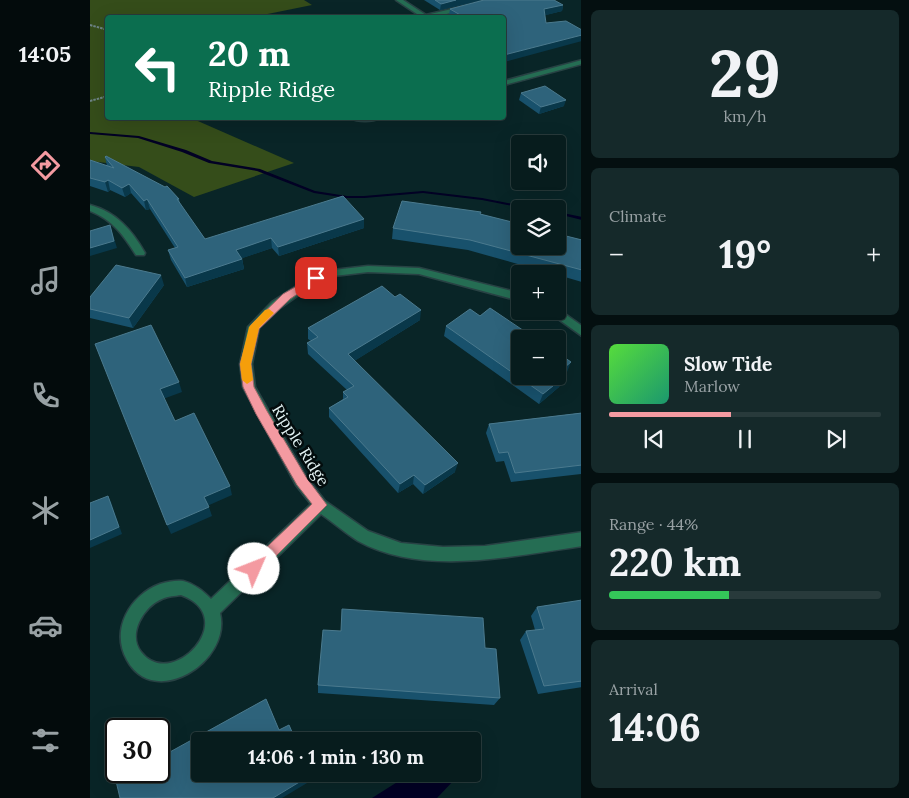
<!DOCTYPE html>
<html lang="en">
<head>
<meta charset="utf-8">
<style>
	body { margin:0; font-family:Lora,serif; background:#15292a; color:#f1f3f6; height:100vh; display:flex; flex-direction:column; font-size:19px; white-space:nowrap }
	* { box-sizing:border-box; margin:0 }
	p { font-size:16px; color:#98a1a4 }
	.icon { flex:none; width:28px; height:28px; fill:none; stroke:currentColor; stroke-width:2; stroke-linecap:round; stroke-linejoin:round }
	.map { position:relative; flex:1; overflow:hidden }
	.drawer { display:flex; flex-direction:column; gap:10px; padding:10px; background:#040f10; width:328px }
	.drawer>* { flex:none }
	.banner { position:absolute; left:15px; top:15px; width:401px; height:105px; border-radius:5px; box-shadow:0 5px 20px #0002,0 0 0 1px #283a3b; background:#0b6e4f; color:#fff; overflow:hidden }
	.controls { position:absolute; left:421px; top:135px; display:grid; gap:10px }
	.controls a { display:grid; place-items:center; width:55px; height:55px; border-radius:5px; background:#071c1d; box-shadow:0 5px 20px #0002,0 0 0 1px #283a3b; font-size:25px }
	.speed { position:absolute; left:15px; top:718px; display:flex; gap:10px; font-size:25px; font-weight:700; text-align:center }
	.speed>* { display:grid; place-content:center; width:65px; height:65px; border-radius:50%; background:#071c1d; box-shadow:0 5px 20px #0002,0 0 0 1px #283a3b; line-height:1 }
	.speed .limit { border:2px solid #111; border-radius:8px; background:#fff; color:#111 }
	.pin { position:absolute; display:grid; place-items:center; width:42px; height:42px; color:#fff; margin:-21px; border-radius:10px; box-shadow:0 2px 8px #0006 }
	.me { position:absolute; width:55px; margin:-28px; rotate:46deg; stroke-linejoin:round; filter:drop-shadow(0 0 4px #0008) }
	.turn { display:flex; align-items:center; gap:18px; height:105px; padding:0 20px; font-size:22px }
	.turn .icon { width:65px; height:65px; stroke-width:2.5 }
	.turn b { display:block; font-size:35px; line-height:42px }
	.big { font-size:38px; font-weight:700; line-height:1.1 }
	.drawer .tile { flex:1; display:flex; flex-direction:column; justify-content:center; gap:8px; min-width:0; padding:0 18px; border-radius:8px; background:#15292a }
	.drawer .dial { align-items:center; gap:0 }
	.dial b { font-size:65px; line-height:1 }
	.song { display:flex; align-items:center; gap:15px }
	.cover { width:60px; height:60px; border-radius:8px; background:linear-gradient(135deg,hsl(110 70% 55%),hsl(160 70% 35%)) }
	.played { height:5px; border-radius:2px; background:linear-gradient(90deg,#f49aa1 45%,#283a3b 45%) }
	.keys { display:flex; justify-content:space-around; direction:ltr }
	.heat { display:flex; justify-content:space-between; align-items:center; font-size:28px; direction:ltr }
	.charge { height:8px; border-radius:4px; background:linear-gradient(90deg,#34c759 44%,#283a3b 0) }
	.trip { position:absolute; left:101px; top:732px; width:290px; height:50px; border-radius:5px; background:#071c1d; box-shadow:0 5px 20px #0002,0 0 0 1px #283a3b; font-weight:700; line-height:50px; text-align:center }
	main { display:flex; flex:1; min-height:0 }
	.dock { display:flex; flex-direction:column; width:90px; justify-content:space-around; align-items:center; background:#030b0c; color:#98a1a4 }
	.dock .icon { width:35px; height:35px }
	.dock .current { color:#f49aa1 }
	.dock b { font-size:22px; color:#f1f3f6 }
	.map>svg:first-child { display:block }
</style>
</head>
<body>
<main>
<nav class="dock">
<b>14:05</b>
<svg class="icon current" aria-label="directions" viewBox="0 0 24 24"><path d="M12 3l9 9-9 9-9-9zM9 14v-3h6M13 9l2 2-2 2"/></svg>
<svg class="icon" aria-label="music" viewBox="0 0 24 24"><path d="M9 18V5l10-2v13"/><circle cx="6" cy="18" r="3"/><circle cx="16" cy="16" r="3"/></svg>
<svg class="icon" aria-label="phone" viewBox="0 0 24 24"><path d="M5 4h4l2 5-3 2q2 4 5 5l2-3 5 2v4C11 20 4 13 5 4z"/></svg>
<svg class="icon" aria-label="climate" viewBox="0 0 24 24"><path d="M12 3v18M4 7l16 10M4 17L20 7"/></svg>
<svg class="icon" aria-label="car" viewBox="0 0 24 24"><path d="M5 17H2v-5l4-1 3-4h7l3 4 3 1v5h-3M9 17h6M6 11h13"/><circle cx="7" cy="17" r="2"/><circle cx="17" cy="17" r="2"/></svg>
<svg class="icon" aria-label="filters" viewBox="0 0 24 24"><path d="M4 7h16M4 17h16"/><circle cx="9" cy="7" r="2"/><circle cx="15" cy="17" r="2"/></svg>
</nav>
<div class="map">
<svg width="492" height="798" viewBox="0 0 492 798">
	<rect width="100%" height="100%" fill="#092527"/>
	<path fill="#354d1a" d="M0,0h214l8,5 -59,12 -145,1v100h83l103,45 -100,34 -55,-30 -49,-6z"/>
	<path fill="#020124" d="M320,774h46l1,3 -20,21h-65z"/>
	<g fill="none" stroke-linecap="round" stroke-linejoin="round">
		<g fill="#020124" fill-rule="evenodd">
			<path d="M0,132l49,4 47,14 26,11 48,8 55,22 32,5h17l59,-5 59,7 57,11h-11l-46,-9 -59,-7 -59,5h-17l-33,-5 -57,-22 -48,-8 -27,-11 -44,-14 -48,-4z"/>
			<path d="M468,212l24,5v3l-24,-6z"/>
		</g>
		<defs>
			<g id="minor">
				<path d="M306,0h7l23,15 64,-15h11l-70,18h-13l2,-2z"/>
				<path d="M492,60v4l-78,21v-4z"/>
				<path d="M261,118h28c-6,4 -22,4 -28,0z"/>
				<path d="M0,205c26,7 42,25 55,48l-1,2h-8c-12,-19 -23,-35 -46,-44z"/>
				<path d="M278,266l51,2 101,25v8l-101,-27 -51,-2 -34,4 -14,4 -40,28 -21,20 -7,36 3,23 51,90 19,24 43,30 33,12 42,4 42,-1 97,-14v14c-70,10 -159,31 -224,-5 -13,-8 -25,-19 -37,-27l-101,99c12,49 -66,97 -93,47 -17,-30 3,-65 33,-76 7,-2 16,-4 23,-3 12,3 20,10 28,18l100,-95 -15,-19 -53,-98 -3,-23 8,-37 24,-25 40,-26 21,-6zM91,595c61,22 -9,97 -40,57 -14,-18 3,-46 21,-53 6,-3 13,-3 19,-4z"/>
				<path d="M468,309l24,17v10l-35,-25h11z"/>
			</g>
		</defs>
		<use href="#minor" stroke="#284244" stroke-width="3"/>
		<g stroke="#6e8486" stroke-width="2" stroke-dasharray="2.5 1" stroke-linecap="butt">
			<path d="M0,25l18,5"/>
			<path d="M0,101l18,-5"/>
		</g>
		<use href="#minor" fill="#256d53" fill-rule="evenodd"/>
	</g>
	<g fill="#18516c">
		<path d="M334,0h58l-42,10z"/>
		<path d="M473,5l-1,6 -17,4 -41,3h-51l-4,-3 1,-6z"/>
		<path d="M431,93l43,13 -25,8 -20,-14z"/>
		<path d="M15,157l74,42 1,5 25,35 159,-20v9l-85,28 -7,-8 -30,10 2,11 -57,18 -16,-27 -3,-10 7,-2 -25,-39 -4,1 -15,-17 -6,4 -15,-7 -2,2 -18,-6v-26l17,6z"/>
		<path d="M390,214l102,26v42l-24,-7v-1h-5l-85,-24 -76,-11 1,-11z"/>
		<path d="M74,285l-31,43 -43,-10v-21z"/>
		<path d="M390,316l87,56 -5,4 2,1 -5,10 -20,17 -95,-68 2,-10z"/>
		<path d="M330,320l-66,41 101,111 -32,22 -10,-10 -15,9 -69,-76v-9l14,-9v-7l4,-2 -39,-36 -1,-11 4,-2 -3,-2v-11z"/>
		<path d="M492,413v61l-71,8 -7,-21 -8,1 -10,-29 3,-9z"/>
		<path d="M492,600v87l-44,7 -18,-54 6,-9 9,-1 -4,-14 6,-9z"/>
		<path d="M395,648l15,50 -6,7 -176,-12v-8z"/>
	</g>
	<g fill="#09384a">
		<path d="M366,0h26l-42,10 1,-6z"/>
		<path d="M473,5l-1,6 -19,5 1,-7z"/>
		<path d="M492,35v6l-78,21v-7z"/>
		<path d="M476,100l-2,6 -25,8 2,-7z"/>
		<path d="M18,180l2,10 -2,2 -3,-10z"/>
		<path d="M39,184l2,9 -6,4 -3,-9z"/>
		<path d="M57,199l3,10 -4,1 -2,-9z"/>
		<path d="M274,219v9l-85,28 -1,-9z"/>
		<path d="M20,225l7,23 -27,8v-8z"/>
		<path d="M181,238l1,10 -35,12 -1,-10z"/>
		<path d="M152,259l2,10 -57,18 -2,-9z"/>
		<path d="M71,275l3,10 -31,43 -4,-10z"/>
		<path d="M331,310l-1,10 -72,45v-11z"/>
		<path d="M481,362l-4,10 -14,11 5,-10z"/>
		<path d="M474,377l-5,10 -20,17 4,-10z"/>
		<path d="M89,382l3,10 -19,7 -3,-10z"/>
		<path d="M368,463l-3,9 -32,22 2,-9z"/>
		<path d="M324,475l-1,9 -15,9 2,-9z"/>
		<path d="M140,486l2,9 -25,11 -3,-9z"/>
		<path d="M18,496l3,6 11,32 -32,14v-8z"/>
		<path d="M119,507l3,9 -41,18 -4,-9z"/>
		<path d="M221,775l1,5 -30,18h-9z"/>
	</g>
	<g fill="#2e637b" stroke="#4b7a8e">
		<path d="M345,0h21l-15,4z"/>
		<path d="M394,0h70l9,5 -19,4 2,14 20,-2 16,9v5l-78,20v-37h-46l4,-2 -12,-7z"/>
		<path d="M455,86l21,14 -25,7 -20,-14z"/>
		<path d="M16,156l59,31 2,-1 12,13h-2l28,40 138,-43 21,23 -86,28 -7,-9 -35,12 6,9 -57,19 -17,-28 10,-3 -31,-48 -3,2 -15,-17 -7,4 -14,-8 -3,2 -15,-4v-18l24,8 -9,-11z"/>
		<path d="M312,201l79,11 -1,2 40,10v22h38v-12l24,6v30l-112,-30 -77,-12z"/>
		<path d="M20,225l4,16 -24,7v-17z"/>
		<path d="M26,265l45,10 -32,43 -39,-9v-12z"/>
		<path d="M292,286l13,11 5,-3 21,16 -73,44 110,109 -33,22 -11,-10 -14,9 -71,-76 19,-11 -5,-5 11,-6 -47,-43 11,-6 -10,-9z"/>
		<path d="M400,308l46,31h-16v37h38v-3l6,4 -21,17 -97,-68 24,-17 10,7z"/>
		<path d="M61,325l28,57 -19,7 15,32 19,-8 36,73 -26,11 5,10 -42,18 -72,-181z"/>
		<path d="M468,353l13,9 -13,11z"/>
		<path d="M492,413v52l-67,8 -7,-21 -9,1 -10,-29z"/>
		<path d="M18,496l11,31 -29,13v-37z"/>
		<path d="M492,600v81l-38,5 -18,-55 18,-2 -7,-22z"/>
		<path d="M252,609l141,9 2,30 11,1 4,49 -182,-13 5,-55 18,1z"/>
		<path d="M176,699l13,31 10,-5 7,16h-96v33h111v1l-38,23h-153l-4,-17 18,-10h25v-13z"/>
	</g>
	<path fill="#f49aa1" stroke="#9f6469" d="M226,275l5,3 -2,2 -29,19 -31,30 -8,35 3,23 13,24 39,66 21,28 -68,68 -5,2 -5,-2 -2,-4 2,-5 63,-60 -15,-19 -41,-71 -13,-27 -3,-23 11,-39 32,-31z"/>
	<path fill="#f59e0b" d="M179,309l5,4 -15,15 -8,36 2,16 -6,4 -5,-4 -2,-16 9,-37 16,-17z"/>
	<g text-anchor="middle" stroke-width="5" stroke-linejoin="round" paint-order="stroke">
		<g font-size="16" fill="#e4f4f5" stroke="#030c0d">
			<text transform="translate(211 445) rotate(58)" y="6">Ripple Ridge</text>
		</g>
	</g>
</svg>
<div class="controls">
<a><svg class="icon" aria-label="sound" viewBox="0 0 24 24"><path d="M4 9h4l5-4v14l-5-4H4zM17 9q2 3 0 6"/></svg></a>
<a><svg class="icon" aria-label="layers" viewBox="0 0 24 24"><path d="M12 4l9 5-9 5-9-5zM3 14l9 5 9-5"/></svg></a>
<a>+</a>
<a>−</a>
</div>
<div class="speed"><div class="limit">30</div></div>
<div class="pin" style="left:226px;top:278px;background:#d93025"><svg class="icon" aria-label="arrive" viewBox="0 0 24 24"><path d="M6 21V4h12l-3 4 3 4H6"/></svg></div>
<svg class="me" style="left:164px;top:569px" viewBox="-20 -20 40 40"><circle r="19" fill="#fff"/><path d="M0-13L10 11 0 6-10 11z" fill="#f49aa1"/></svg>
<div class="trip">14:06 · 1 min · 130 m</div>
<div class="banner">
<div class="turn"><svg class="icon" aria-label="left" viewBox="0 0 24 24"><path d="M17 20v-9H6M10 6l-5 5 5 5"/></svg><div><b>20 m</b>Ripple Ridge</div></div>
</div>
</div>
<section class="drawer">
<div class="tile dial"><b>29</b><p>km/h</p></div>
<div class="tile"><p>Climate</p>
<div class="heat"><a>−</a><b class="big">19°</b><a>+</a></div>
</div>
<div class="tile">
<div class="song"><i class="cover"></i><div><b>Slow Tide</b><p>Marlow</p></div></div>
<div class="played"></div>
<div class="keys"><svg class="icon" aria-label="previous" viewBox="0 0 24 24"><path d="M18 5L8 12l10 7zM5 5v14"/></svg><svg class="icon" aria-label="pause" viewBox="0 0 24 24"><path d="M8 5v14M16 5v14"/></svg><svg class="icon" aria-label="next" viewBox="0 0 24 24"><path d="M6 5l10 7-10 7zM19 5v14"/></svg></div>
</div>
<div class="tile"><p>Range · 44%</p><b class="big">220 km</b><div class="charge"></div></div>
<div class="tile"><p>Arrival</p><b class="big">14:06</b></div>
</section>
</main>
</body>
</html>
